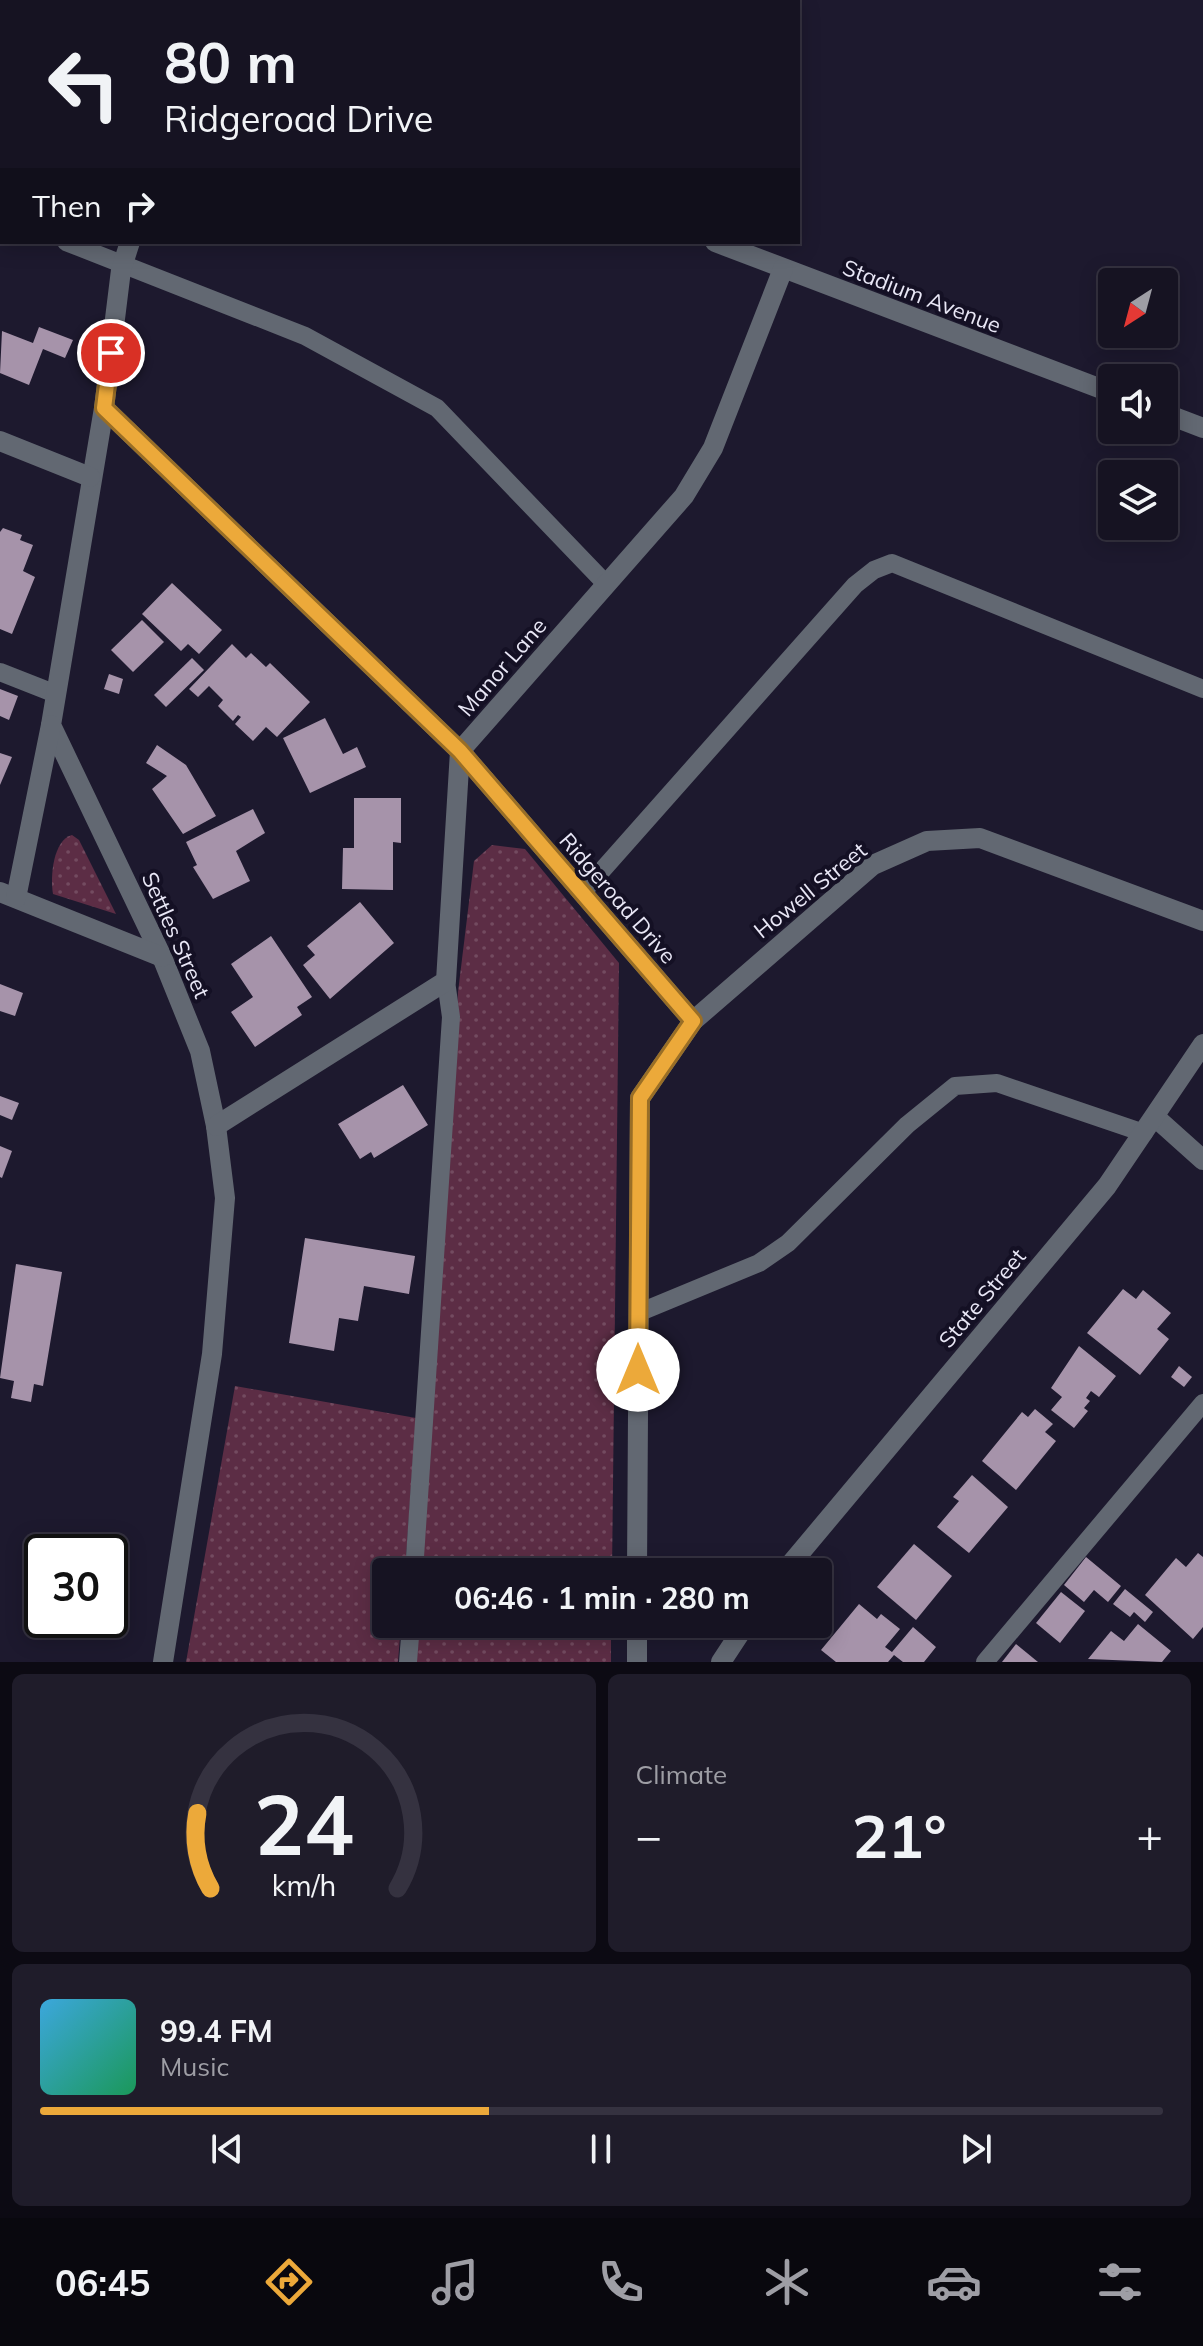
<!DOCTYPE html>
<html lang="en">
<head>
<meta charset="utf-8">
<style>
	body { margin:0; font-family:Mulish,sans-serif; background:#1f1c2a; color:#f1f3f6; height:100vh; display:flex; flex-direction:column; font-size:30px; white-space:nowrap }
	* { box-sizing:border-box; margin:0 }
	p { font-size:26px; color:#9e9ea5 }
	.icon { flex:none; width:44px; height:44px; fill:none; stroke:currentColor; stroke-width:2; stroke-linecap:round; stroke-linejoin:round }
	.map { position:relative; height:1662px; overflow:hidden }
	.sheet { display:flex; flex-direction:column; gap:12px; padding:12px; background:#0c0a13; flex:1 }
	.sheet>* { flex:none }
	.banner { position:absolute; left:0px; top:0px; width:800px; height:244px; box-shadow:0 4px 20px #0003,0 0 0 2px #353240; background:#161322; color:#f1f3f6; overflow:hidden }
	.needle { width:52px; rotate:216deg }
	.tools { position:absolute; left:1098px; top:268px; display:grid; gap:16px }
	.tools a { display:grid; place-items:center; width:80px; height:80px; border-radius:8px; background:#161322; box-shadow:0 4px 20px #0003,0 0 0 2px #353240; font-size:40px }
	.speed { position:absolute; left:24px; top:1534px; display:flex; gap:16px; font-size:40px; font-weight:700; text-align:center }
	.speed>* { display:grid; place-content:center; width:104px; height:104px; border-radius:50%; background:#161322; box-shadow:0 4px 20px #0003,0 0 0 2px #353240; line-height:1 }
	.speed .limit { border:4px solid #111; border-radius:12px; background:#fff; color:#111 }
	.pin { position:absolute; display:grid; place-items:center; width:68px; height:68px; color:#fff; margin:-34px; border:4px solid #fff; border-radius:50%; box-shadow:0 2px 8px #0007 }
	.me { position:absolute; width:88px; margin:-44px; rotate:0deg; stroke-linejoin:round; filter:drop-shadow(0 0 6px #0008) }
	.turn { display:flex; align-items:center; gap:28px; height:168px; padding:0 32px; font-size:36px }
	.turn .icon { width:104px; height:104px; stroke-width:2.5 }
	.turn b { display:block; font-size:56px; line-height:68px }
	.then { display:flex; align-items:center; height:76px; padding:0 32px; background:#0003; gap:16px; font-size:30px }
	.big { font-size:60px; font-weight:700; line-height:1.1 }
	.sheet .widget { flex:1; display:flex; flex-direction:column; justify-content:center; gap:12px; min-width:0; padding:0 28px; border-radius:12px; background:#1f1c2a }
	.sheet .dial { align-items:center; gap:0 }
	.dial svg { height:208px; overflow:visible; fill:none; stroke:#353240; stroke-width:7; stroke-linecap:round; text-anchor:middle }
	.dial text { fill:#f1f3f6; stroke:none }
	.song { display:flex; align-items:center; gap:24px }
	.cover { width:96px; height:96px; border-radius:12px; background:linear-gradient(135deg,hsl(200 70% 55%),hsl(150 70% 35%)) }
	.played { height:8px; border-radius:4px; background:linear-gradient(90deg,#eca93a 40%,#353240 40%) }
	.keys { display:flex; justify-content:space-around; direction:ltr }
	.heat { display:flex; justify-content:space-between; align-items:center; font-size:44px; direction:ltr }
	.sheet .tiles { flex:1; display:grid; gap:12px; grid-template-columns:1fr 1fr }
	.widget:last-child { grid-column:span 2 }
	.trip { position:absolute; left:372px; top:1558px; width:460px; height:80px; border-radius:8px; background:#161322; box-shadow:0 4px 20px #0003,0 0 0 2px #353240; font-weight:700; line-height:80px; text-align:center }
	.dock { display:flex; height:128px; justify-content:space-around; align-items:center; background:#09080e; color:#9e9ea5 }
	.dock .icon { width:56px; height:56px }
	.dock .current { color:#eca93a }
	.dock b { font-size:36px; color:#f1f3f6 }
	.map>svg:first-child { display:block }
</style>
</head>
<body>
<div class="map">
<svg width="1203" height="1662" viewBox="0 0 1203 1662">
	<defs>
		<pattern id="grass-dots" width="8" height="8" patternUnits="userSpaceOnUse" patternTransform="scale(2)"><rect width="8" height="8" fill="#5c2d45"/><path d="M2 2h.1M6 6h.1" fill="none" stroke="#734b60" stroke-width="1.8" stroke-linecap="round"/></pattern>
	</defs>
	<rect width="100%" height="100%" fill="#1d192e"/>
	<g fill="url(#grass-dots)">
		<path d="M72,835l7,5 37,74 -63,-20c-3,-17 0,-54 19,-59z"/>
		<path d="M492,845l33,4 94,114 -7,609h-191l37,-580 16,-131z"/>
		<path d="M235,1386l181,32 -11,154h-19v52h15l-3,38h-212z"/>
		<path d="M418,1624h193v38h-195z"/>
	</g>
	<g fill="#a693aa">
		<path d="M39,327l34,13 -8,18 -22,-9 -14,36 -29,-12 2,-42 31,12z"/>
		<path d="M3,528l19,7 -2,5 13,5 -10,26 12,6 -23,57 -12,-5v-97z"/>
		<path d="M172,583l50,47 -23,24 -11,-10 -7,7 -39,-37z"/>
		<path d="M142,620l22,22 -31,30 -22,-22z"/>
		<path d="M232,644l14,14 5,-5 15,14 4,-4 40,39 -33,35 -11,-10 -13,14 -18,-17 6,-7 -3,-2 -5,6 -15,-15 5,-6 -14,-14 -11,11 -9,-8z"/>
		<path d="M192,658l12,12 -38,37 -12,-12z"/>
		<path d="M109,674l14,5 -4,15 -15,-5z"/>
		<path d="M0,689l18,7 -9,24 -9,-4z"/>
		<path d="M325,718l18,36 14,-7 9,20 -56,26 -27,-55z"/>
		<path d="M157,745l29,20 30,51 -33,18 -31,-45 15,-13 -21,-13z"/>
		<path d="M0,753l12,4 -12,28z"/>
		<path d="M354,798h47v45l-8,-1v48l-51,-1 1,-41h11z"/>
		<path d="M253,809l12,24 -29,18 14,30 -37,18 -20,-32 4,-2 -11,-23z"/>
		<path d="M360,902l34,41 -64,56 -27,-34 12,-10 -8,-9z"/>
		<path d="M271,936l41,61 -15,10 5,8 -47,32 -24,-35 22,-15 -22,-33z"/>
		<path d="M0,984l23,9 -8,23 -15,-5z"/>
		<path d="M403,1085l25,40 -54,33 -3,-6 -11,7 -22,-35z"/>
		<path d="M0,1096l19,7 -7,17 -12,-5z"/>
		<path d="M0,1146l12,5 -10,27 -2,-1z"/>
		<path d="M305,1238l110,18 -6,38 -45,-8 -6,35 -19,-3 -5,33 -45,-8z"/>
		<path d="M16,1264l46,8 -19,114 -9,-2 -3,18 -20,-4 3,-17 -14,-3z"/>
		<path d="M1123,1289l13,10 7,-9 28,23 -14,16 12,10 -29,36 -53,-42z"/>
		<path d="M1079,1346l37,30 -17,21 -8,-6 -5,7 4,3 -6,7 4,3 -14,17 -23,-18 11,-13 -11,-9z"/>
		<path d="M1179,1366l13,11 -8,10 -13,-10z"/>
		<path d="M1035,1409l18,15 -8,8 11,9 -40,49 -34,-29 40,-49 6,5z"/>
		<path d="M972,1475l36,32 -39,46 -32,-26 22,-26 -6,-4z"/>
		<path d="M914,1544l38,32 -36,44 -39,-33z"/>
		<path d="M1198,1553l5,4v70l-10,12 -48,-44 31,-37 10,9z"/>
		<path d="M1086,1557l35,29 -13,16 -14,-12 -10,12 -20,-17z"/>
		<path d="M1125,1589l28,23 -8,10 -11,-10 -4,5 -17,-13z"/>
		<path d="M1061,1592l24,19 -25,32 -24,-20z"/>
		<path d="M859,1604l18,15 4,-5 19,15 -15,18 7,5 21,-25 23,20 -12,15h-21l-9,-7 -6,7h-52l-15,-12z"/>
		<path d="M1138,1624l33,27 -9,11 -74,-3 23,-28 13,10z"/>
		<path d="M1016,1644l22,18h-36z"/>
	</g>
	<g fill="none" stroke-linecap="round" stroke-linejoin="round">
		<g stroke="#626872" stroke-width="18">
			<path d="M0,216l2,1"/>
			<path d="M66,242l239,94 132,72 169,176"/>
			<path d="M0,672l56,22"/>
			<path d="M582,893l273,-308 19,-15 18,-7 311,126"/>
			<path d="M638,1313l121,-50 29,-20 119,-118 48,-39 42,-3 147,50"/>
			<path d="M414,1572l37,-555 -5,-36"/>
			<path d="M408,1662l3,-38"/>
			<path d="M985,1662l218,-259"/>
		</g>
		<g stroke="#626872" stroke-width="20">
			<path d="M108,0l5,2"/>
			<path d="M227,2l1,-2"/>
			<path d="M130,242l-9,28 -17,138 -53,317 111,232 38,94 16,75 9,72 -13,156 -49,308"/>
			<path d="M715,242l397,151"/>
			<path d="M104,408l356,343 233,270"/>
			<path d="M1164,413l39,15"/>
			<path d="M0,441l90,36"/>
			<path d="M0,892l162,65"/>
			<path d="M16,898l35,-173"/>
			<path d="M1155,1117l48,43"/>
			<path d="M216,1126l230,-145 14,-230 224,-255 29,-48 70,-179"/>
			<path d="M637,1572l3,-474 53,-77 180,-156 54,-24 53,-3 223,83"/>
			<path d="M784,1572l323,-386 96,-142"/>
			<path d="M637,1662v-38"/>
			<path d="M721,1662l25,-38"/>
		</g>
	</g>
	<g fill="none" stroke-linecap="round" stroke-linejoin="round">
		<defs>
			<path id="route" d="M111,353l-7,55 356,343 233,270 -53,77 -2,272"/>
		</defs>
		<use href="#route" stroke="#996e26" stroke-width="20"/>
		<use href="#route" stroke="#eca93a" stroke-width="14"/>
	</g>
	<g text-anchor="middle" stroke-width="8" stroke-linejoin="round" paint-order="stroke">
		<g font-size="22" fill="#e9e7f6" stroke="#141024">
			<text transform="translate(922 296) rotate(21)" y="8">Stadium Avenue</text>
			<text transform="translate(502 667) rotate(-49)" y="8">Manor Lane</text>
			<text transform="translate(810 890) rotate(-39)" y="8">Howell Street</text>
			<text transform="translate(618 898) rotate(49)" y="8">Ridgeroad Drive</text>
			<text transform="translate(176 935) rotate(66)" y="8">Settles Street</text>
			<text transform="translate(982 1298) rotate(-50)" y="8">State Street</text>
		</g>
	</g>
</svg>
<div class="tools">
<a><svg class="needle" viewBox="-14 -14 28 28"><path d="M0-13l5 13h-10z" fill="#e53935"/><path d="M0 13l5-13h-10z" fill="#9e9ea5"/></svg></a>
<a><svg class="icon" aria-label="sound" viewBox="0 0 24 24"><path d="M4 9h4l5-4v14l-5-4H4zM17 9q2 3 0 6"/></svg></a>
<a><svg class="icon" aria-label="layers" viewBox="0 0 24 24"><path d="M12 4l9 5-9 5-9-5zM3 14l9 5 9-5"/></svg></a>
</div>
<div class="speed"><div class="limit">30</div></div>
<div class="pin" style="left:111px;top:353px;background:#d93025"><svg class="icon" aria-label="arrive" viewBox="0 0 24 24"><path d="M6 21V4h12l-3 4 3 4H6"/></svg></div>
<svg class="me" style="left:638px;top:1370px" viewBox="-20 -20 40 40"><circle r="19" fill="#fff"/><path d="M0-13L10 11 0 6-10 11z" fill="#eca93a"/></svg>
<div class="trip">06:46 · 1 min · 280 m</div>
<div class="banner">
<div class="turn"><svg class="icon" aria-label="left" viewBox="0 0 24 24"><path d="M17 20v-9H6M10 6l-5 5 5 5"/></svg><div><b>80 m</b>Ridgeroad Drive</div></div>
<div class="then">Then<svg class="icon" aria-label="right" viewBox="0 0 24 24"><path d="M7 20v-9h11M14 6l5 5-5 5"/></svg></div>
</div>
</div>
<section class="sheet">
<div class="tiles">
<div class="widget dial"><svg viewBox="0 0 100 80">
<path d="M14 69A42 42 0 1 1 86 69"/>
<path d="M14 69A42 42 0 0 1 9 40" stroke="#eca93a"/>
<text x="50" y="56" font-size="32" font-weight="700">24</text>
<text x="50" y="72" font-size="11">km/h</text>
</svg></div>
<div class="widget"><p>Climate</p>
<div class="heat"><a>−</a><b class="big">21°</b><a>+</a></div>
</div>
<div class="widget">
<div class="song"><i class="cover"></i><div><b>99.4 FM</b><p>Music</p></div></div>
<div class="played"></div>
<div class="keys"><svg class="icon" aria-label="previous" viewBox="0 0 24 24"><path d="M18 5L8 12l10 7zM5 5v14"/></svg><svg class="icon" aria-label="pause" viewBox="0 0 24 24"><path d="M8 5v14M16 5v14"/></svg><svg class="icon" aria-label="next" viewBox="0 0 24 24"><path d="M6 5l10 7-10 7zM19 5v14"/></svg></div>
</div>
</div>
</section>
<nav class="dock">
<b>06:45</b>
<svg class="icon current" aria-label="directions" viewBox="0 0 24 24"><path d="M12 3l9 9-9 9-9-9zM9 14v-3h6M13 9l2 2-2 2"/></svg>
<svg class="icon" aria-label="music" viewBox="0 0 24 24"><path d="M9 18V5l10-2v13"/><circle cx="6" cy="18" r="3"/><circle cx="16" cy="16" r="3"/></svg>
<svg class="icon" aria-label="phone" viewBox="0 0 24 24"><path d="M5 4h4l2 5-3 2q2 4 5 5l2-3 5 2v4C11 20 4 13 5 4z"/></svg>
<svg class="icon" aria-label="climate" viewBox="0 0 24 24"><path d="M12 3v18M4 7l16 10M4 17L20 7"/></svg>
<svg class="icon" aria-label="car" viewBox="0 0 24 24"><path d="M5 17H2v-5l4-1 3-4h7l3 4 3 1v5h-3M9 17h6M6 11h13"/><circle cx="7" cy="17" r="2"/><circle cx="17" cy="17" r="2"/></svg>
<svg class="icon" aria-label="filters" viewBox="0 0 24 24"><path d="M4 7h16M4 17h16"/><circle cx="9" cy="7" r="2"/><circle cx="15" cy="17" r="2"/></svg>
</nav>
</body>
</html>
